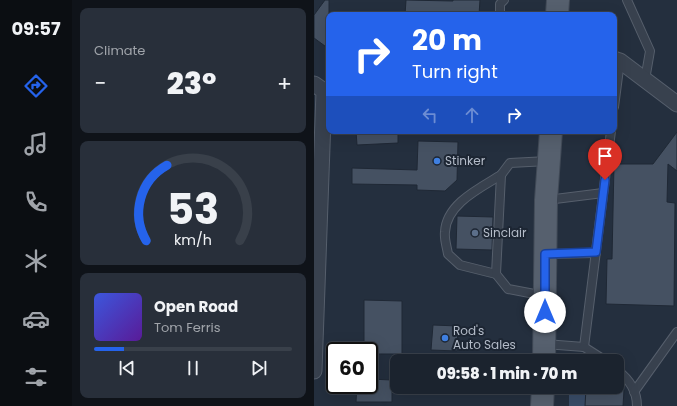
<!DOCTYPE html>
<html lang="en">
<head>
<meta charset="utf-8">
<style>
	body { margin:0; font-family:Poppins,sans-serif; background:#282f3a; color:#f1f3f6; height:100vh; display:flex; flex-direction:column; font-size:15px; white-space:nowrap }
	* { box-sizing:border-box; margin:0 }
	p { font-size:13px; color:#a0a4aa }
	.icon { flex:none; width:22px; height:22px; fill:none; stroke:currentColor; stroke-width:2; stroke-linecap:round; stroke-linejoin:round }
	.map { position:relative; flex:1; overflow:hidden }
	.panel { display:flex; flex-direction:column; gap:8px; padding:8px; background:#0f1319; width:242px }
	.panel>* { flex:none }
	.top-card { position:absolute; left:12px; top:12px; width:291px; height:122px; border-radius:8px; box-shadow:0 4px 16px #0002,0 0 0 1px #39404a; background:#2563eb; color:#fff; overflow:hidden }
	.speed { position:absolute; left:12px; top:342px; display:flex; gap:8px; font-size:20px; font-weight:700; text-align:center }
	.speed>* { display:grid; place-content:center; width:52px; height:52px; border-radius:50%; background:#1b232e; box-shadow:0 4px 16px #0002,0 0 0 1px #39404a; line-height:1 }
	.speed .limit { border:2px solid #111; border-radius:6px; background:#fff; color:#111 }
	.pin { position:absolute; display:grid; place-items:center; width:34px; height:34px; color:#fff; margin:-41px -17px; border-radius:50% 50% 50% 0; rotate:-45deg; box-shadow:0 0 4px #0007 }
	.pin .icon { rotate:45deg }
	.me { position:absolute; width:44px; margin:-22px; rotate:0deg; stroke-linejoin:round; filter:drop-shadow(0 0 3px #0008) }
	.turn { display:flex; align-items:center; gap:14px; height:84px; padding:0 20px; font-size:18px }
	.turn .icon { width:52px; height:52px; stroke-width:2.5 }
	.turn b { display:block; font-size:28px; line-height:34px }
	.lanes { display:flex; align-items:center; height:38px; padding:0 20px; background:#0003; justify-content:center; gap:20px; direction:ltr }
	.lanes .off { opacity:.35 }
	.big { font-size:30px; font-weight:800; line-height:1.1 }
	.panel .tile { flex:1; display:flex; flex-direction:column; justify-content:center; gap:6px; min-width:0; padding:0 14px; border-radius:8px; background:#282f3a }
	.panel .dial { align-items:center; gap:0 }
	.dial svg { height:104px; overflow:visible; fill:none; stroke:#39404a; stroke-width:7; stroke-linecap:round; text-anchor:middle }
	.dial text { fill:#f1f3f6; stroke:none }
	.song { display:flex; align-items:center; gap:12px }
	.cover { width:48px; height:48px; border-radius:6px; background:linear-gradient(135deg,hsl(230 70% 55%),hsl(270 70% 35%)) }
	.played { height:4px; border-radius:2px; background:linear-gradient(90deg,#2563eb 15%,#39404a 15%) }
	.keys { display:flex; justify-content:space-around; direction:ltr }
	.heat { display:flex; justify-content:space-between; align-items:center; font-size:22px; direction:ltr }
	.trip { position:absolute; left:76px; top:354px; width:234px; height:40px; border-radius:8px; background:#1b232e; box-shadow:0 4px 16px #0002,0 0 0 1px #39404a; font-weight:800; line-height:40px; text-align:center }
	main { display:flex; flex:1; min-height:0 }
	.menu { display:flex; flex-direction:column; width:72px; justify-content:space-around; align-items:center; background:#0b0e12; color:#a0a4aa }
	.menu .icon { width:28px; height:28px }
	.menu .current { color:#2563eb }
	.menu b { font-size:18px; color:#f1f3f6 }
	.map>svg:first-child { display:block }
</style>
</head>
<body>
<main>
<nav class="menu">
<b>09:57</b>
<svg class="icon current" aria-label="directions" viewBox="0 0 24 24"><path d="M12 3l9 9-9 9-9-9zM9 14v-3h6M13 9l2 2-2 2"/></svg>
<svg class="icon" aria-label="music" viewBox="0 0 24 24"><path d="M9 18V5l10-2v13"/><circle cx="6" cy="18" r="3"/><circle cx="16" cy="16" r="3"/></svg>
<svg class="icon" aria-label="phone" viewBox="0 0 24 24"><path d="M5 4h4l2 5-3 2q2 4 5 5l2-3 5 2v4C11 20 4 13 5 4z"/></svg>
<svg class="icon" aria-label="climate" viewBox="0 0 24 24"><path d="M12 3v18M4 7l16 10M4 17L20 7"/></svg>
<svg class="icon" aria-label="car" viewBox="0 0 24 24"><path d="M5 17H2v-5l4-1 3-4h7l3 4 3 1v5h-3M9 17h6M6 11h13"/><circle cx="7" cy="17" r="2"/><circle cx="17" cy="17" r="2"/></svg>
<svg class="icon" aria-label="filters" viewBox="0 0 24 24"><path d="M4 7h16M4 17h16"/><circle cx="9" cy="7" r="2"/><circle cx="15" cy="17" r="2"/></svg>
</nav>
<section class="panel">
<div class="tile"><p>Climate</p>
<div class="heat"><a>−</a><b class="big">23°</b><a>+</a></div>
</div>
<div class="tile dial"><svg viewBox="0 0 100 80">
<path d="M14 69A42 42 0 1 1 86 69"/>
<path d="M14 69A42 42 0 0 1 30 11" stroke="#2563eb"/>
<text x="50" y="56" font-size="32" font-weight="700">53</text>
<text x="50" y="72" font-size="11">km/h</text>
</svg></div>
<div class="tile">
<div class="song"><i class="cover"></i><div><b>Open Road</b><p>Tom Ferris</p></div></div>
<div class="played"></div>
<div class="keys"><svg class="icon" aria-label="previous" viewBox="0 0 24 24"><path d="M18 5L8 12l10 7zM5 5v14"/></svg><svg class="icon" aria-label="pause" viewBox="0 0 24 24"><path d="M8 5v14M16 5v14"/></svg><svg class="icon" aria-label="next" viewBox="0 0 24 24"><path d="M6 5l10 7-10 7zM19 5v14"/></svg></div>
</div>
</section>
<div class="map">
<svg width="363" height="406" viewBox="0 0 363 406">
	<rect width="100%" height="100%" fill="#242f3e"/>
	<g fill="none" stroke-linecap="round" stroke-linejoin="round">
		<path stroke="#394c67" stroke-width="18" d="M264,406v-19"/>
	</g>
	<g fill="#455162" stroke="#1f2835">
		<path d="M11,0h4v49l-15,-11v-23z"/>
		<path d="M92,0l47,1v-1h27l-1,15h-74z"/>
		<path d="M42,131h42v12l-41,2z"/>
		<path d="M363,132v39l-9,-7 -1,38 8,1 -1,103 -68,-2 1,-45h5l2,-95h39z"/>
		<path d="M104,141l40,1 -1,38 -12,11 -28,-1v-5l-65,-1v-16l65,2z"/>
		<path d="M143,216l36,1 -1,33 -36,-1z"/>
		<path d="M50,300l38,1v53h-33v-3h-5z"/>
		<path d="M119,325l25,1 -1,25 -26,-1z"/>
		<path d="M55,379l23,1v22h-36l1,-17h12z"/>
		<path d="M272,388l38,2 -1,16h-38z"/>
	</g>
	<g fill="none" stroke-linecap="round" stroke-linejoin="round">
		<defs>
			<g id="lane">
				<path d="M313,0l23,51 -5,29"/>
				<path d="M186,15v-11l4,-4"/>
				<path d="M300,107l6,-46"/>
				<path d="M233,200l56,-7"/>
				<path d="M233,254l49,-1"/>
				<path d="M182,274l-36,-9 -12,-11c-1,-7 -4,-15 -3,-22 1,-28 35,-44 56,-57"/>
				<path d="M231,296l-37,-7 -12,-15 5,-99 9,-12 38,-2"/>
				<path d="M231,344l39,3 27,-216"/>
				<path d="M270,347l22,14"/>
				<path d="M303,370c12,9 20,20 20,36"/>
				<path d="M320,392l43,-60"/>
			</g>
			<g id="street">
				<path d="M300,59l6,2 57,43"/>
				<path d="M0,84l10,7 -10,280"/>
			</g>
			<g id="primary">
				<path d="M243,15l1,-15"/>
				<path d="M230,361l2,-161 5,-69"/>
				<path d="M228,406l1,-19"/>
			</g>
		</defs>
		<use href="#lane" stroke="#565f6c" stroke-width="10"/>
		<use href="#street" stroke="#565f6c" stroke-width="17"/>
		<use href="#primary" stroke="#414a57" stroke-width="24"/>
		<use href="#lane" stroke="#38414e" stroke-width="8"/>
		<use href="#street" stroke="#38414e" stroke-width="15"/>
		<use href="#primary" stroke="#56606e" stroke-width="22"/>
	</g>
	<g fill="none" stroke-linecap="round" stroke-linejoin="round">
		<defs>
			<path id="route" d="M231,312v-58l51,-2 9,-72"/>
		</defs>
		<use href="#route" stroke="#184099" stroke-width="10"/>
		<use href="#route" stroke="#2563eb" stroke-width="7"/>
	</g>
	<g fill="#3f7fe0" stroke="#1d2633" stroke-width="1.5">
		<circle cx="123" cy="161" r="4"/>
		<circle cx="131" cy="338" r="4"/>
	</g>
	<circle fill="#5c6f8a" stroke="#1d2633" stroke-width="1.5" cx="161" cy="233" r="4"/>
	<g text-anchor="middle" stroke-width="4" stroke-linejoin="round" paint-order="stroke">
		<g font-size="12" fill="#b4bcc9" stroke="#1d2633" text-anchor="start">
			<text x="131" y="165">Stinker</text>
			<text x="169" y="237">Sinclair</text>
			<text x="139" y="335">Rod's<tspan x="139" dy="14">Auto Sales</tspan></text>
		</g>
	</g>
</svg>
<div class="speed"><div class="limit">60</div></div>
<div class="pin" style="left:291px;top:180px;background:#d93025"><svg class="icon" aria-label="arrive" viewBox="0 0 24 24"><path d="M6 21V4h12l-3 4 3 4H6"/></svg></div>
<svg class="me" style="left:231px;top:312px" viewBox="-20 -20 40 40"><circle r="19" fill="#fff"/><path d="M0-13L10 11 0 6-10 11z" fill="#2563eb"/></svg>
<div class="trip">09:58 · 1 min · 70 m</div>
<div class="top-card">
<div class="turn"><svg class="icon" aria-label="right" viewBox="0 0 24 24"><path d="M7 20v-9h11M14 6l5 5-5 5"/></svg><div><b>20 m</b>Turn right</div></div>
<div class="lanes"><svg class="icon off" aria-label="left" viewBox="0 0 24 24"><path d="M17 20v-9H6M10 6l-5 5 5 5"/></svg><svg class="icon off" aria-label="ahead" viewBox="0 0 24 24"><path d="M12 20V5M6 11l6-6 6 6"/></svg><svg class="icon" aria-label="right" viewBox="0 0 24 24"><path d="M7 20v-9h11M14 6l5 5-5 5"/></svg></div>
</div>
</div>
</main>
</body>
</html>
